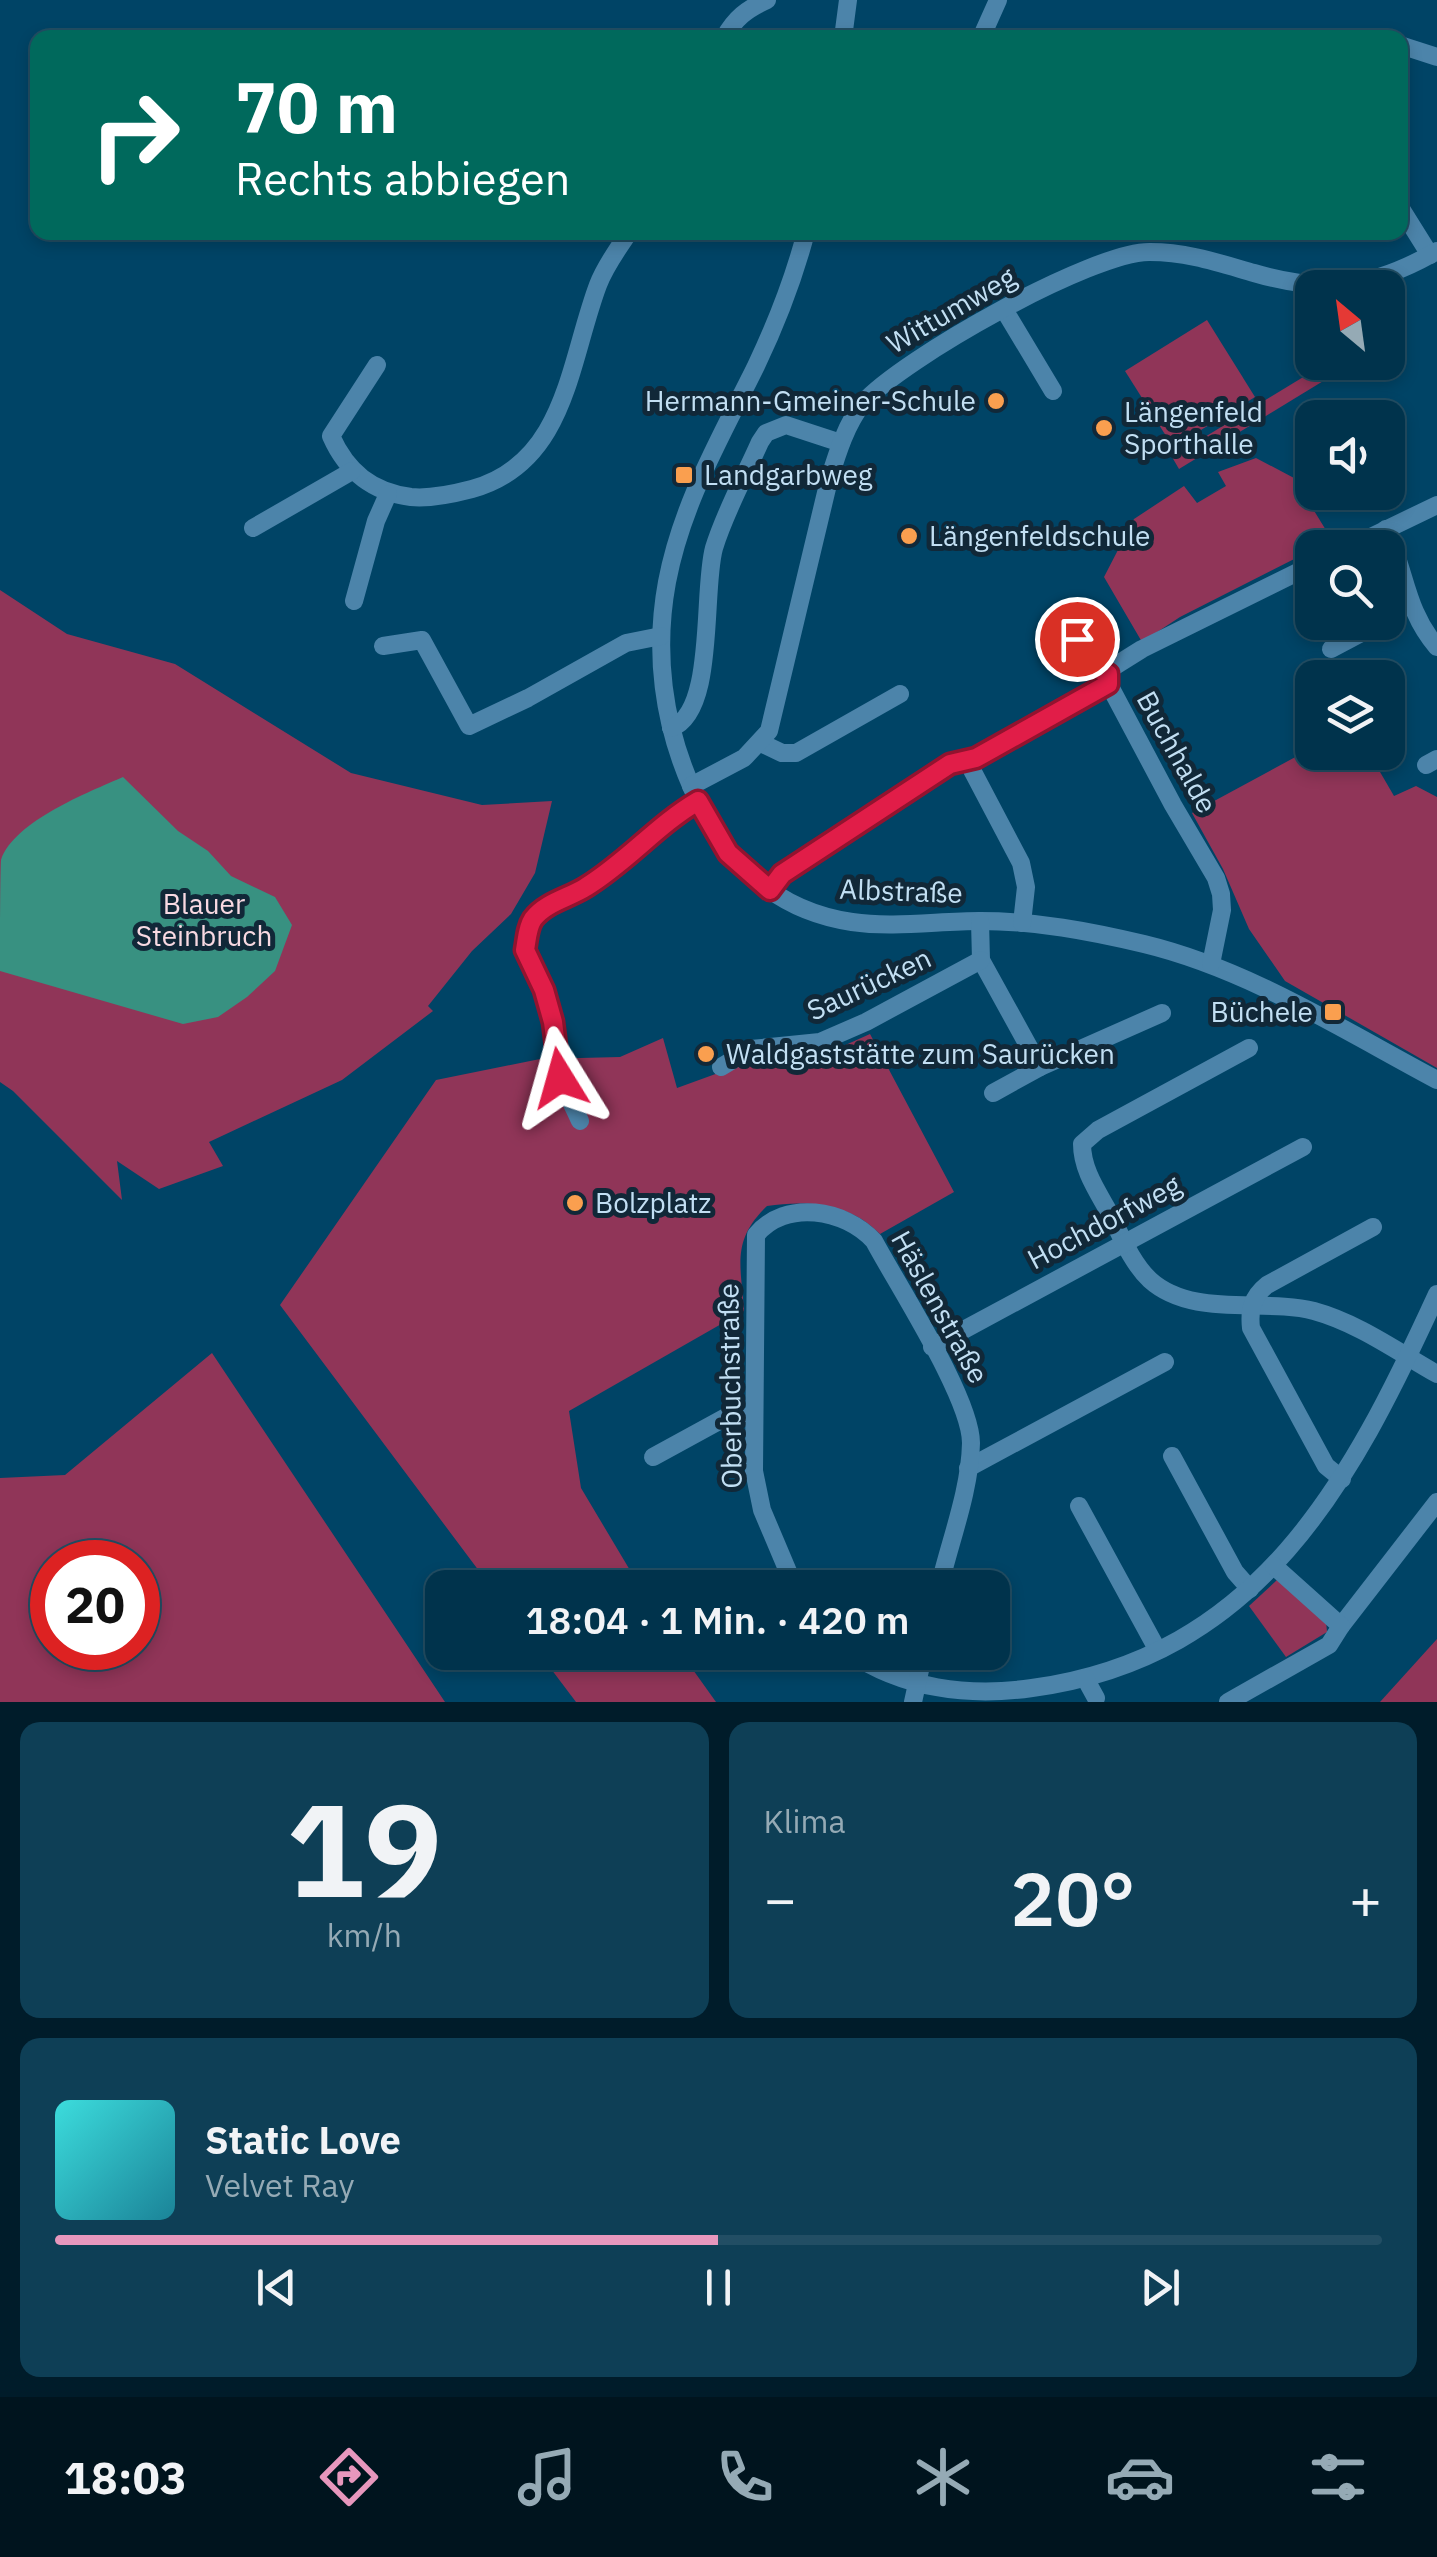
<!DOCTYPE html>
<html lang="de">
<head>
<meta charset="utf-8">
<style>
	body { margin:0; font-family:"IBM Plex Sans",sans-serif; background:#0e3f56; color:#f1f3f6; height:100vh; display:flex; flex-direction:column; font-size:38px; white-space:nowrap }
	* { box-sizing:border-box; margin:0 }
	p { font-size:32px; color:#95aab5 }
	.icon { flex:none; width:55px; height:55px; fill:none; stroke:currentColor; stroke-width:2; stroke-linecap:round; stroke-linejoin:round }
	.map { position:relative; height:1702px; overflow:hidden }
	.panel { display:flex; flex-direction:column; gap:20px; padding:20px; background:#001c2a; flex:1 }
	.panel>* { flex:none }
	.banner { position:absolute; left:30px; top:30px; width:1378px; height:210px; border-radius:20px; box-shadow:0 5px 15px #0003,0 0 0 2px #224e64; background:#00695c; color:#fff; overflow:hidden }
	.needle { width:65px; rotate:331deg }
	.fabs { position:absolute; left:1295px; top:270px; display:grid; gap:20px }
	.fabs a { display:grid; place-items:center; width:110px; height:110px; border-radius:20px; background:#00334c; box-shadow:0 5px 15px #0003,0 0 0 2px #224e64; font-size:50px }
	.speed { position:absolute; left:30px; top:1540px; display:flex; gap:20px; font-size:50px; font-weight:700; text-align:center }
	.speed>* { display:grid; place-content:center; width:130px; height:130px; border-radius:50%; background:#00334c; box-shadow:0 5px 15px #0003,0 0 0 2px #224e64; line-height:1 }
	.speed .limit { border:15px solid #d22; background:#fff; color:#111 }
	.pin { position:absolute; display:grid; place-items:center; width:85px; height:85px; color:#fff; margin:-42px; border:5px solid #fff; border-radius:50%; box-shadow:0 2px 10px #0007 }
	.me { position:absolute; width:110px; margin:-55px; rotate:352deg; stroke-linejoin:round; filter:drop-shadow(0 0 8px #0008) }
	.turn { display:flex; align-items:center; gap:35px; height:210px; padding:0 40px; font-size:45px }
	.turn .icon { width:130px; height:130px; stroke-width:2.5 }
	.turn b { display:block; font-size:70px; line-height:85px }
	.big { font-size:75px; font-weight:600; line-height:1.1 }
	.panel .widget { flex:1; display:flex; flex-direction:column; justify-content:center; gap:15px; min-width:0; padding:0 35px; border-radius:20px; background:#0e3f56 }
	.panel .dial { align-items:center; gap:0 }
	.dial b { font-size:130px; line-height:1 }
	.song { display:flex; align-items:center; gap:30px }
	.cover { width:120px; height:120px; border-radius:15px; background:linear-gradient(135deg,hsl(180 70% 55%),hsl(190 70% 35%)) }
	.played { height:10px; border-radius:5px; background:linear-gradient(90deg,#e797bd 50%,#224e64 50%) }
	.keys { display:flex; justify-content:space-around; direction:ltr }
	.heat { display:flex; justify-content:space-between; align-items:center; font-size:55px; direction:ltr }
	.panel .tiles { flex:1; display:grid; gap:20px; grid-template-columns:1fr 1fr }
	.widget:last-child { grid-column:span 2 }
	.trip { position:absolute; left:425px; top:1570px; width:585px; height:100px; border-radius:20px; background:#00334c; box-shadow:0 5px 15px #0003,0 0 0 2px #224e64; font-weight:600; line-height:100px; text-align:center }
	.tab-bar { display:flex; height:160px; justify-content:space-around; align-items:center; background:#00141e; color:#95aab5 }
	.tab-bar .icon { width:70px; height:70px }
	.tab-bar .active { color:#e797bd }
	.tab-bar b { font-size:45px; color:#f1f3f6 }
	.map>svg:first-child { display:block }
</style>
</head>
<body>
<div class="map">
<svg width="1437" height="1702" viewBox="0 0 1437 1702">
	<rect width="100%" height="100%" fill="#046"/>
	<g fill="#903558" fill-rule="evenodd">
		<path d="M1207,320l48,77 -82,50 -48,-76z"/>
		<path d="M1328,362l4,1 6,9 -159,97 -7,-12z"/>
		<path d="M1256,458l38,20 38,62 -20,8v2l-132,67 -38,25 -38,-65 30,-58 50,-33 13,17 29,-17 -8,-14z"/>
		<path d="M0,590l67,44 108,30 176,109 131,32 70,-4 -17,72 -24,41 -39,37 -44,55 5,5 -91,69 -133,62 14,24 -64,23 -42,-28 5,39 -109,-109 -13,-9z"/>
		<path d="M1312,748v4l57,1 25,43 22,-10 21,11v271l-152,-87 -36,-52 -26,-60 -31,-56z"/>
		<path d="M870,1034l84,158 -74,42c-30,-31 -73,-34 -113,-28 -36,35 -26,58 -23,105l-175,100 12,77 59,99h-149l-211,-282 156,-225 104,-21 80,-2 43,-19 14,50 66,-24 69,-4z"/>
		<path d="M212,1353l233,349h-445v-224l65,-3zM52,1562h86v86h-86z"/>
		<path d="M1277,1580l49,41 1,11 -41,25 -37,-51z"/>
		<path d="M1437,1639v63h-57z"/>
		<path d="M539,1653h142l35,49h-140z"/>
	</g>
	<path fill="#389181" d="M123,777l55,54 30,20 23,25 44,21 17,28 -17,46 -28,26 -29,20 -35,7 -183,-53c0,-23 0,-94 1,-111 13,-39 88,-68 122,-83z"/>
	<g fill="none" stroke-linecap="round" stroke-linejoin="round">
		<g stroke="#4c84aa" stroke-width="18">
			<path d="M724,38c11,-20 23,-29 43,-38"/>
			<path d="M843,38l5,-38"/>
			<path d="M981,38l17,-38"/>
			<path d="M1400,45l37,12"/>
			<path d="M1400,207l30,48"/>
			<path d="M806,232c-12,46 -30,92 -50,134 -35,71 -74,137 -89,216 -13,70 -4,141 25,206 32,71 79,122 160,134 41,6 86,-1 128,-1 56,0 109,10 164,23 104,25 199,86 293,136"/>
			<path d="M1005,311l48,80"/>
			<path d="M377,365l-46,71c16,36 41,56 80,61 20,2 42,-3 61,-8 94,-26 97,-127 126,-204 7,-19 20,-36 31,-53"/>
			<path d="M253,528l99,-57"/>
			<path d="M1386,529c20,42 19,81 51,118"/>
			<path d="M1348,548l89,-43"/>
			<path d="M354,601l22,-80 12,-27"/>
			<path d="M1062,611l31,55 15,8"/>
			<path d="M383,646l39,-6 47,86 59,-28 98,-55 35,-7"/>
			<path d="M1331,649l51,-27"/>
			<path d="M671,728c45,-15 31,-137 43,-180 11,-36 31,-72 46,-106l6,-9 20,-8 55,18"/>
			<path d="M761,743l21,10h14l104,-59"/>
			<path d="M1426,765l11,-6"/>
			<path d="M691,786l53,-28 25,-27 60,-251c8,-26 17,-56 34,-77 39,-44 230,-152 287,-151 37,0 69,11 104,21 71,21 119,15 183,-22"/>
			<path d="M770,890l12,-16 168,-110 26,-6"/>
			<path d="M980,921l1,39 59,107"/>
			<path d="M1022,923l4,-36 -5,-24 -49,-93 4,-12 132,-74"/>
			<path d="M1211,964l11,-54 -1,-16 -5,-16 -43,-73 -67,-126 4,-10 32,-20 170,-84"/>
			<path d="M1249,1048l-151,82 -16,14c0,26 16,48 28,70 11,22 22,49 40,66 42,38 113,18 164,31 44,12 84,41 123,63"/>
			<path d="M721,1067l30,-18 69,-7 46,-20 115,-62"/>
			<path d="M993,1093l47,-26 122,-54"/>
			<path d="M580,1121c-6,-14 -14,-28 -19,-42 -6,-20 -4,-41 -9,-61 -6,-27 -32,-60 -24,-87 7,-24 34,-31 53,-41 44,-23 75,-64 117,-89"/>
			<path d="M932,1347l371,-200"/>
			<path d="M1172,1456l63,116 15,17"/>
			<path d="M653,1457l75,-41 26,1"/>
			<path d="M968,1468l197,-106"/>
			<path d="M1342,1479l-16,-13 -75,-138c-2,-18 1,-31 16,-43l106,-58"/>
			<path d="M1079,1506l78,143"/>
			<path d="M795,1588l-33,-78 -8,-39 2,-236c29,-36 89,-26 118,6 24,45 97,157 97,202 -1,48 -21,98 -32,145"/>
			<path d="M1341,1626l96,-124"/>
			<path d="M849,1652c54,37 120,45 183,36 227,-31 319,-206 405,-394"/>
			<path d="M1085,1678l11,20"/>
			<path d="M913,1702l11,-50"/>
			<path d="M1228,1702l101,-57 12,-19 -67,-60"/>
		</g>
	</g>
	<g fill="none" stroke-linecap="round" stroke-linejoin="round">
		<defs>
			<path id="route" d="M560,1078l-7,-56 -9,-32 -19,-40c2,-10 2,-22 8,-31 13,-17 36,-21 53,-32 41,-25 71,-62 112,-86l30,52 42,37 12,-16 168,-110 26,-6 132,-74v-10l-15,-8 -16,-27"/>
		</defs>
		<use href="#route" stroke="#92132f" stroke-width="25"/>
		<use href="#route" stroke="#e11d48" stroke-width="18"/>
	</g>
	<g fill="#fa9f4f" stroke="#112838" stroke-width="4">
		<circle cx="996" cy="401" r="10"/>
		<circle cx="1104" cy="428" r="10"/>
		<rect x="674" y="465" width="20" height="20" rx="5"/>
		<circle cx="909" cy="536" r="10"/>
		<rect x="1323" y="1002" width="20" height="20" rx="5"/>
		<circle cx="706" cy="1054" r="10"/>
		<circle cx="575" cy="1203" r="10"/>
	</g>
	<g text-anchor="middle" stroke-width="10" stroke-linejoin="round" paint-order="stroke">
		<g font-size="28" fill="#c2dff3" stroke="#112838">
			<text transform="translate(951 310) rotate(-30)" y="10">Wittumweg</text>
			<text transform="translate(1177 752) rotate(61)" y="10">Buchhalde</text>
			<text transform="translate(901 891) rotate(2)" y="10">Albstraße</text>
			<text transform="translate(869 984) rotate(-25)" y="10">Saurücken</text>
			<text transform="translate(1104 1222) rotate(-28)" y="10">Hochdorfweg</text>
			<text transform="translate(940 1307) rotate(61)" y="10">Häslenstraße</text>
			<text transform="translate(730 1386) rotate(-91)" y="10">Oberbuchstraße</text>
		</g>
		<g font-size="28" fill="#c2dff3" stroke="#112838" text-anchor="start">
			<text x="976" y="411" text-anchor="end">Hermann-Gmeiner-Schule</text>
			<text x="1124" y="422">Längenfeld<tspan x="1124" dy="32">Sporthalle</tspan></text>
			<text x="704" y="485">Landgarbweg</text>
			<text x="929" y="546">Längenfeldschule</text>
			<text x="1313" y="1022" text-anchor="end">Büchele</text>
			<text x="726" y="1064">Waldgaststätte zum Saurücken</text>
			<text x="595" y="1213">Bolzplatz</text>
		</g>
		<g font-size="28" fill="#f8d9e2" stroke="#112838">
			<text x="204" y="914">Blauer<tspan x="204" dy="32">Steinbruch</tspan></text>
		</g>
	</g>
</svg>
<div class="fabs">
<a><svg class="needle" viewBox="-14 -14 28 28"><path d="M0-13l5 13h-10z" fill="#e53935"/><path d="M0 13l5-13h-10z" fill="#95aab5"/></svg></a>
<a><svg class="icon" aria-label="sound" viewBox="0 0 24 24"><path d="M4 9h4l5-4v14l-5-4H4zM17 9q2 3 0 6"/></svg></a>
<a><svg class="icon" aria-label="search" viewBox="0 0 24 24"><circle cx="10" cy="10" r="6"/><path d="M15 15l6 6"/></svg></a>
<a><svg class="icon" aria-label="layers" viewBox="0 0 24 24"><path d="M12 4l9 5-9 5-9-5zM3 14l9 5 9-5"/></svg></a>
</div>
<div class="speed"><div class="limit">20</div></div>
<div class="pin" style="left:1077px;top:639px;background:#d93025"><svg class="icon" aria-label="arrive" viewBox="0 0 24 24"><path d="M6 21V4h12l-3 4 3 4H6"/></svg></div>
<svg class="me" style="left:560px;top:1078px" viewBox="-20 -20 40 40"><path d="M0-17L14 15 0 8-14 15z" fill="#e11d48" stroke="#fff" stroke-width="4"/></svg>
<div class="trip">18:04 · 1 Min. · 420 m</div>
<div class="banner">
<div class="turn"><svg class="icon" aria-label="right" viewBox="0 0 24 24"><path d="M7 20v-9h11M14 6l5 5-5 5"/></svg><div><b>70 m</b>Rechts abbiegen</div></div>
</div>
</div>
<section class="panel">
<div class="tiles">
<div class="widget dial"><b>19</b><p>km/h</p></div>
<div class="widget"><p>Klima</p>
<div class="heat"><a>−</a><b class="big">20°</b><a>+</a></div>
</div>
<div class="widget">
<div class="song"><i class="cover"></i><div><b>Static Love</b><p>Velvet Ray</p></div></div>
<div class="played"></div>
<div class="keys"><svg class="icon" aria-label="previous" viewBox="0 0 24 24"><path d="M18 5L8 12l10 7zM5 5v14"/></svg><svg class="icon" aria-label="pause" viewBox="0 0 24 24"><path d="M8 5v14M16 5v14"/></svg><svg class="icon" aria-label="next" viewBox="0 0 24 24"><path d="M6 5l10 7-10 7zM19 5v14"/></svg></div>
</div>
</div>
</section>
<nav class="tab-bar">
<b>18:03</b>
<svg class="icon active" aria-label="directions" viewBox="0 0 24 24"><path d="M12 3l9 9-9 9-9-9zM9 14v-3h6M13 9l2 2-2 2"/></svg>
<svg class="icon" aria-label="music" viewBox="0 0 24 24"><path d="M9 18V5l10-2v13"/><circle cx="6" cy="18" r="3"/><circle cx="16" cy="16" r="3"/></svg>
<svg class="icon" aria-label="phone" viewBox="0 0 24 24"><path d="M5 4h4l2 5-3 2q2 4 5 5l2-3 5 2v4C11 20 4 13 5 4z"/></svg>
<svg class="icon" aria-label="climate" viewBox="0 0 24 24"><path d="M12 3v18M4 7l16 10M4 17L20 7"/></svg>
<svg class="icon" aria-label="car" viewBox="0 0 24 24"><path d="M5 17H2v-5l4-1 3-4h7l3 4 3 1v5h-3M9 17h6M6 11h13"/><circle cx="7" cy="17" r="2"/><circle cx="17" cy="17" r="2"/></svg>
<svg class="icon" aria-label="filters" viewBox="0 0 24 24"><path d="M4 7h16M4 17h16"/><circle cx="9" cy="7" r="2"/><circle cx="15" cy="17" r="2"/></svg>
</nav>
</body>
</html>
